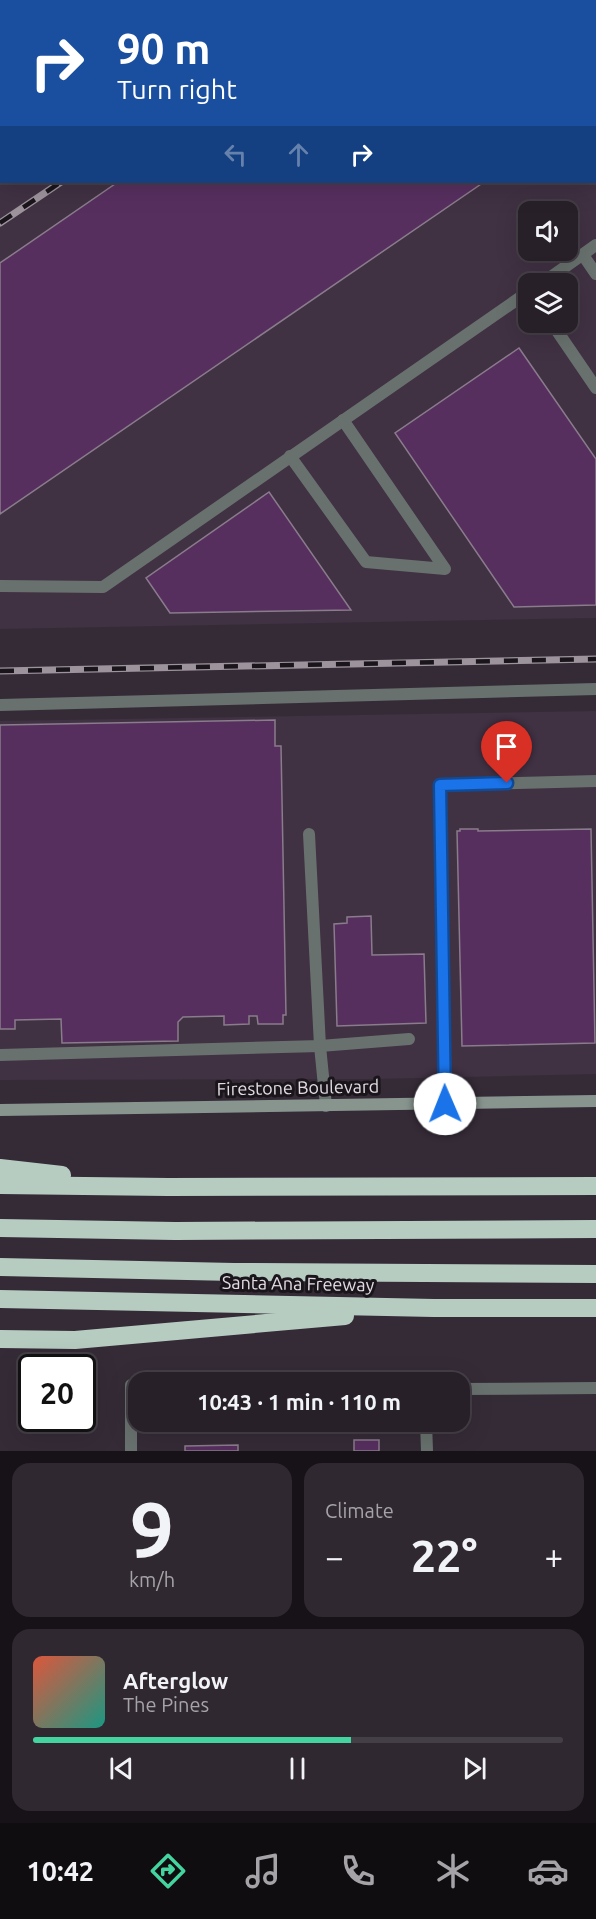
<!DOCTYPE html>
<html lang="en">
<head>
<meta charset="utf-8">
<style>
	body { margin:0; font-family:Ubuntu,sans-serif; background:#302831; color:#f1f3f6; height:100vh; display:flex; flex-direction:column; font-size:22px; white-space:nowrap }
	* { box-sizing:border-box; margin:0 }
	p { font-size:20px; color:#a5a3a8 }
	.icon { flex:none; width:33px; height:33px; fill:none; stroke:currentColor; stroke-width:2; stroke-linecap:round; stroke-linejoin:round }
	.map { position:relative; height:1451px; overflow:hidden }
	.drawer { display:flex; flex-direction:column; gap:12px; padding:12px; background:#161217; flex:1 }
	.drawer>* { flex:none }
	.top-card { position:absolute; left:0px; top:0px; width:597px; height:183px; box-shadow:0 6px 24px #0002,0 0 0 2px #443e46; background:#1a4fa0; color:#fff; overflow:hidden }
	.fabs { position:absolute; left:518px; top:201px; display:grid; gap:12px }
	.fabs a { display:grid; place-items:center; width:60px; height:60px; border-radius:12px; background:#282029; box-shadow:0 6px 24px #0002,0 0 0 2px #443e46; font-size:30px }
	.speed { position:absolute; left:18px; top:1354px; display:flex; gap:12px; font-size:30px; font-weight:700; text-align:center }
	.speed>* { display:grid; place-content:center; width:78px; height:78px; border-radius:50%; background:#282029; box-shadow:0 6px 24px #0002,0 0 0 2px #443e46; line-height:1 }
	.speed .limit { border:3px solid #111; border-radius:9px; background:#fff; color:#111 }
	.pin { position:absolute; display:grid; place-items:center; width:51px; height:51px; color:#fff; margin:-62px -26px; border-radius:50% 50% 50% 0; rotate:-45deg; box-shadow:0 0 6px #0007 }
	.pin .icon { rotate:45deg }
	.me { position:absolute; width:66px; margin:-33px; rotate:359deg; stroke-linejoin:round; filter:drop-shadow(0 0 4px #0008) }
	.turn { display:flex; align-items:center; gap:21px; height:126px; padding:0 18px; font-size:27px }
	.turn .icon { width:78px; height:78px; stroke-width:2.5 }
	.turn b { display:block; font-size:42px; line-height:51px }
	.lanes { display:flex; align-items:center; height:57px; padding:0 18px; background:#0003; justify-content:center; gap:30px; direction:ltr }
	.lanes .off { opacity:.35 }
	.big { font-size:45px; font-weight:700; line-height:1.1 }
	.drawer .widget { flex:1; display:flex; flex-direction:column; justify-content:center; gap:9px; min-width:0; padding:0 21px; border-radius:18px; background:#302831 }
	.drawer .dial { align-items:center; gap:0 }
	.dial b { font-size:78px; line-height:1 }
	.song { display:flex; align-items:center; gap:18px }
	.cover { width:72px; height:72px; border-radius:9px; background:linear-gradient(135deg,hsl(10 70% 55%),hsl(170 70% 35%)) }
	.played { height:6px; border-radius:3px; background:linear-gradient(90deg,#43d4a0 60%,#443e46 60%) }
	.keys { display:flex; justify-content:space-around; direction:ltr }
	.heat { display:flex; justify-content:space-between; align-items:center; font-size:33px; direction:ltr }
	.drawer .tiles { flex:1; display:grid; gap:12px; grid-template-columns:1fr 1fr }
	.widget:last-child { grid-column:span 2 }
	.trip { position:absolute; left:128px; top:1372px; width:342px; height:60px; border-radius:18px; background:#282029; box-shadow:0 6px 24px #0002,0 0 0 2px #443e46; font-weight:700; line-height:60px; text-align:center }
	.dock { display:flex; height:96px; justify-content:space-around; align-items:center; background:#100d10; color:#a5a3a8 }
	.dock .icon { width:42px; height:42px }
	.dock .current { color:#43d4a0 }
	.dock b { font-size:27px; color:#f1f3f6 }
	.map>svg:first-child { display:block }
</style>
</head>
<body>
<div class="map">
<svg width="596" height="1451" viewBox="0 0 596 1451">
	<rect width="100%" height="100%" fill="#352b37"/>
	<g fill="#403143" fill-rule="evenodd">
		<path d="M0,0h596v618l-596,11zM2,2h594v180h-594zM528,212h39v38h-39zM528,284h39v38h-39z"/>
		<path d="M596,711v363l-222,5 -374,1v-359z"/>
	</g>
	<g fill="#572f5f" stroke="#897c8b" stroke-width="1.5">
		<path d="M0,0h82l1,2h-81v106h-2z"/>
		<path d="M82,0h90l-3,2h-86z"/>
		<path d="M382,0h214v104v-102h-216z"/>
		<path d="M118,182h366l-484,332v-251z"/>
		<path d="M519,348l77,111v146l-82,2 -119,-174z"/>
		<path d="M269,492l82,118 -181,3 -24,-35z"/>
		<path d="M275,720v26h6l5,269h-3v9h-25l-1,-8h-8v8l-25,1v-9l-41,1 -5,5v19l-116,2 -1,-24 -46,1v9h-15v-304z"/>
		<path d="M460,829h18v2l113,-2 4,214 -133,3 -5,-215h3z"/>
		<path d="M371,916l1,39 52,-1 2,69 -89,3 -3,-102 13,-1v-6z"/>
		<rect x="354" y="1440" width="25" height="11"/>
		<path d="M238,1445v6h-53v-5z"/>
	</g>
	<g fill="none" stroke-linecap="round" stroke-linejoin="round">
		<g stroke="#68716d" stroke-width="12">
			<path d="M243,2l2,-2"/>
			<path d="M0,141l2,2"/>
			<path d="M0,167l2,-1"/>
			<path d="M583,255l13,19"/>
			<path d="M541,284l55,-39"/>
			<path d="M551,322l45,66"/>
			<path d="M290,456l76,106 79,7 -102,-149"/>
			<path d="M0,586l103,1 425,-295"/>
			<path d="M0,705l596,-16"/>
			<path d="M309,834l11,212 6,60"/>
			<path d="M0,1055l320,-9 89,-7"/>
			<path d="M445,1104l-5,-319 156,-4"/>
		</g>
		<g stroke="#68716d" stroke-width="12">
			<path d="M459,1389l137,-1"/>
			<path d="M426,1422l1,29"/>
			<path d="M131,1451v-66l7,1"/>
		</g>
		<path stroke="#88958f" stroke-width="12" d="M0,1110l596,-9"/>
		<g stroke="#b7ccc1" stroke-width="18">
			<path d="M0,1168l62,7"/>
			<path d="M0,1185l168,2 428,-1"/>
			<path d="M0,1228l175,3 421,-2"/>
			<path d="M0,1267l234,5 362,2"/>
			<path d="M0,1299l434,9h162"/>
			<path d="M0,1339l75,1 270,-24"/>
		</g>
		<defs>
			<g id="rail">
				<path d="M323,2l3,-2"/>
				<path d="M0,223l61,-41"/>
				<path d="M0,671l596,-12"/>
			</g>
		</defs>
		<use href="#rail" stroke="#9c939d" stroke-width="7"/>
		<use href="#rail" stroke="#1a151b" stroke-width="4.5" stroke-dasharray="14" stroke-linecap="butt"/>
	</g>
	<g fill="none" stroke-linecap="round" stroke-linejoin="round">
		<defs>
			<path id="route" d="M445,1104l-5,-319 67,-2"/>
		</defs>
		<use href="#route" stroke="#114b97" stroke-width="15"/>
		<use href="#route" stroke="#1a73e8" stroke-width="10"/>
	</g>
	<g text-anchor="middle" stroke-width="6" stroke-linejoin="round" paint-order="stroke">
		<g font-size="18" fill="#e2dbe3" stroke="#1a151b">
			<text transform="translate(298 1088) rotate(-1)" y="6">Firestone Boulevard</text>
			<text transform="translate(298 1284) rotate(1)" y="6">Santa Ana Freeway</text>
		</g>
	</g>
</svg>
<div class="fabs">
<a><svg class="icon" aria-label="sound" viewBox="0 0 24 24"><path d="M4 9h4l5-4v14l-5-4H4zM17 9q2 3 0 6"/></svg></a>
<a><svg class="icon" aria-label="layers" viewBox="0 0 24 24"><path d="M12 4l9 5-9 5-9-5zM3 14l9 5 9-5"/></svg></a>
</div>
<div class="speed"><div class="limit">20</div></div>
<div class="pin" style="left:507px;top:783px;background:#d93025"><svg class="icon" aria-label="arrive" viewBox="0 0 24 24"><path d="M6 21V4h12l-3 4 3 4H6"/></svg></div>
<svg class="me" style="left:445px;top:1104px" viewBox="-20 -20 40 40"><circle r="19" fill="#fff"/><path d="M0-13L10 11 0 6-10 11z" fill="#1a73e8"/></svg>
<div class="trip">10:43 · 1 min · 110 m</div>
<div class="top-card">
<div class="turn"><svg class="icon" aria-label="right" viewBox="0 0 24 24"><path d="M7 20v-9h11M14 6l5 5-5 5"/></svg><div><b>90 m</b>Turn right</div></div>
<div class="lanes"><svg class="icon off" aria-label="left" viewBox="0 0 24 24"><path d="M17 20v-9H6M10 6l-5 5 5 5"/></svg><svg class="icon off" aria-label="ahead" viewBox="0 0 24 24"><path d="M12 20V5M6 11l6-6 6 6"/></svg><svg class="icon" aria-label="right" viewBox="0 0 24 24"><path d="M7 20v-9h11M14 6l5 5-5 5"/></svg></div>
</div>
</div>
<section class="drawer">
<div class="tiles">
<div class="widget dial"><b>9</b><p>km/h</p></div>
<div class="widget"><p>Climate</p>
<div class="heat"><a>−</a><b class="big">22°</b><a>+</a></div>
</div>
<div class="widget">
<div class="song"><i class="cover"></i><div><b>Afterglow</b><p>The Pines</p></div></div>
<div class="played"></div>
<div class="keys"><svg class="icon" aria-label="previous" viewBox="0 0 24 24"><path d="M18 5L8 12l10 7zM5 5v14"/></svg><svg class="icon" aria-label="pause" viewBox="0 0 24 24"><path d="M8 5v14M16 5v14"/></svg><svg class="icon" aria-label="next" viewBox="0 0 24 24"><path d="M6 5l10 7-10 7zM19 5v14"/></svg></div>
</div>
</div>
</section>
<nav class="dock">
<b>10:42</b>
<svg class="icon current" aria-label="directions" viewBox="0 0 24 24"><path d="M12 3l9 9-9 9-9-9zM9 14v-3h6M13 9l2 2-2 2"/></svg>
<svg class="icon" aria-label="music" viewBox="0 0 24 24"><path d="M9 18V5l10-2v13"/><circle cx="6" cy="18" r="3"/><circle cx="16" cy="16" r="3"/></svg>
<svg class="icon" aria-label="phone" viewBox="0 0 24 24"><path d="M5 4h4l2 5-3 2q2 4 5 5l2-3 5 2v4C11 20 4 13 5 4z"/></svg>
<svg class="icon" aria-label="climate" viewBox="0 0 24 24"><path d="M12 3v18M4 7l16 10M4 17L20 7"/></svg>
<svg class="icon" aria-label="car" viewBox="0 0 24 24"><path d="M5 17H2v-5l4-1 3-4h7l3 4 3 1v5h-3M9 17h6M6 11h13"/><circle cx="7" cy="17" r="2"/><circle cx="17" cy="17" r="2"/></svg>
</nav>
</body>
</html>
